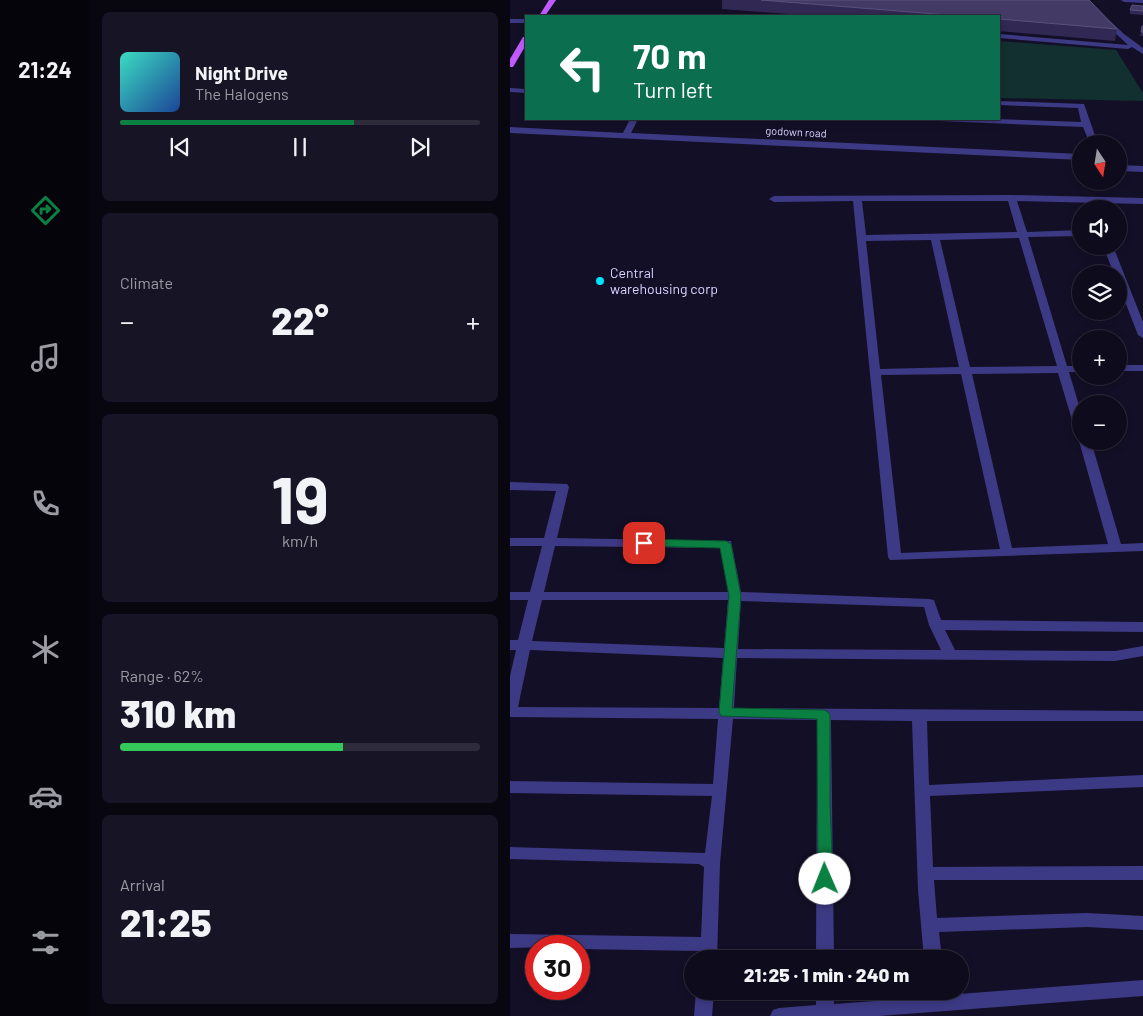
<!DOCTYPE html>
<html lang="en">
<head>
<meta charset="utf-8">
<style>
	body { margin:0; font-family:Barlow,sans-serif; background:#171425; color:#f1f3f6; height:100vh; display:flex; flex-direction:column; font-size:19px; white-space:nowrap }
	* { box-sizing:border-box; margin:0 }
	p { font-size:16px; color:#9b9ba3 }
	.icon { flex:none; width:28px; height:28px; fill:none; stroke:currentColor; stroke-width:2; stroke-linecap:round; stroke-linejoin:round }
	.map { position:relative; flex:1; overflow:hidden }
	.drawer { display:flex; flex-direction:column; gap:12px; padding:12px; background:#08060f; width:420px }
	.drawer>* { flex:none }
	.hud { position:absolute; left:15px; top:15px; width:475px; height:105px; border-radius:0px; box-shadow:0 2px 8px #0003,0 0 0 1px #2e2b3b; background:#0b6e4f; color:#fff; overflow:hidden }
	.needle { width:32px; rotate:168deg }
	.buttons { position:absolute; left:562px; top:135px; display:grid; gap:10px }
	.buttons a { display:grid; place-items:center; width:55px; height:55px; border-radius:50%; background:#0e0b1c; box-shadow:0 2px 8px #0003,0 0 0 1px #2e2b3b; font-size:25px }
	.speed { position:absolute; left:15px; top:935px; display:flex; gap:10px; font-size:25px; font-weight:700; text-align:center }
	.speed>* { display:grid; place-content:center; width:65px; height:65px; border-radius:50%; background:#0e0b1c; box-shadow:0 2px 8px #0003,0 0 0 1px #2e2b3b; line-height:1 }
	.speed .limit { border:8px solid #d22; background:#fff; color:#111 }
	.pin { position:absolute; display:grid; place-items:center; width:42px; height:42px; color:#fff; margin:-21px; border-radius:10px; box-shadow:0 2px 8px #0006 }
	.me { position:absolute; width:55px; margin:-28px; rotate:359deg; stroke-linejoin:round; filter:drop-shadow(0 0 4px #0008) }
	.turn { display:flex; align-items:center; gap:18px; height:105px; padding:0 25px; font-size:22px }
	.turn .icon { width:65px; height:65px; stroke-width:2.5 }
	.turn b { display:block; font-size:35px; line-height:42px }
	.big { font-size:38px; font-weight:800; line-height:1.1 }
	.drawer .card { flex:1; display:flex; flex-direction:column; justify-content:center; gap:8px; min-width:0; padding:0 18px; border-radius:8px; background:#171425 }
	.drawer .dial { align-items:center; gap:0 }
	.dial b { font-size:65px; line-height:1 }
	.song { display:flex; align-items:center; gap:15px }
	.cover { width:60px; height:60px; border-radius:8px; background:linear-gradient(135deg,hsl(170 70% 55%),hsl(220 70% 35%)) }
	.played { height:5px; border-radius:2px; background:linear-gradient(90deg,#0b8043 65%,#2e2b3b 65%) }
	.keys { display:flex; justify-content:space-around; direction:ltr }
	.heat { display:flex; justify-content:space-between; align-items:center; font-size:28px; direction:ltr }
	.charge { height:8px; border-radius:4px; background:linear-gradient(90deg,#34c759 62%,#2e2b3b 0) }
	.trip { position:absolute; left:174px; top:950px; width:285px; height:50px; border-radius:25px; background:#0e0b1c; box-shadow:0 2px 8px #0003,0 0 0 1px #2e2b3b; font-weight:800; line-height:50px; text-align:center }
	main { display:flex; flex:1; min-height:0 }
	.menu { display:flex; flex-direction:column; width:90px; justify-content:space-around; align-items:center; background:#06040b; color:#9b9ba3 }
	.menu .icon { width:35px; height:35px }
	.menu .active { color:#0b8043 }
	.menu b { font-size:22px; color:#f1f3f6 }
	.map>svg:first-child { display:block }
</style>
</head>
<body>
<main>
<nav class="menu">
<b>21:24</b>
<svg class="icon active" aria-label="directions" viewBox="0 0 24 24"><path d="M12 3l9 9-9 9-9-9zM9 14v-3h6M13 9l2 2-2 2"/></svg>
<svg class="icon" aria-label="music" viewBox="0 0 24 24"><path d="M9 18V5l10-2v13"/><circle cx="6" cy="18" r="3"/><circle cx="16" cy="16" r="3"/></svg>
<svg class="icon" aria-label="phone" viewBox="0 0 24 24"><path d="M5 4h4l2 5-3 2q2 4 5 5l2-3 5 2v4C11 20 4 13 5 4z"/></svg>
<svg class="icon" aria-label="climate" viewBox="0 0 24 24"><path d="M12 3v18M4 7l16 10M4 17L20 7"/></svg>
<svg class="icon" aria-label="car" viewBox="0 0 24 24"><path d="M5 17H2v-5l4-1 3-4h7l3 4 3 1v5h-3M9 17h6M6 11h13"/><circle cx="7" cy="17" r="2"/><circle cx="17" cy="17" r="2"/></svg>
<svg class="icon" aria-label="filters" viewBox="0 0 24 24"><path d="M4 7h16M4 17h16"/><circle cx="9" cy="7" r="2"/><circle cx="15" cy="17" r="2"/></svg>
</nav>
<section class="drawer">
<div class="card">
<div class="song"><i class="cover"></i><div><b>Night Drive</b><p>The Halogens</p></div></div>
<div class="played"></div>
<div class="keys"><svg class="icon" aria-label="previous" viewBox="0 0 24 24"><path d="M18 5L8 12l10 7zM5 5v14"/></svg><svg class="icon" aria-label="pause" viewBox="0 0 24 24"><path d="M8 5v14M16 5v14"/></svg><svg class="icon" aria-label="next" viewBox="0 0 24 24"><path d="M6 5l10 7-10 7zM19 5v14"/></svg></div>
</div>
<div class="card"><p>Climate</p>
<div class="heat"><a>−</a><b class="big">22°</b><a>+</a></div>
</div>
<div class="card dial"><b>19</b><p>km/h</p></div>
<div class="card"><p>Range · 62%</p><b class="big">310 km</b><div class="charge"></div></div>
<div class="card"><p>Arrival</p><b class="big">21:25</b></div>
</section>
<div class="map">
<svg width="633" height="1016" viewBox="0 0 633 1016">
	<rect width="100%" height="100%" fill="#130f26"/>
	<path fill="#12302f" d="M489,41l117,9 27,43v8l-144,-3z"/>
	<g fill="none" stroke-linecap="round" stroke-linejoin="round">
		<g fill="#3d3a85" fill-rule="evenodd">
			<path d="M570,0h7l37,34 19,14v6l-11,-7 -4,2 -129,-11v-4l129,11z"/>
			<path d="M611,0h22v3l-19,-1z"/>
			<rect x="0" y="19" width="16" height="4"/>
			<path d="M0,88l16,1v4l-16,-1z"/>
			<path d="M489,101l85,3 14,40h-8l-7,-17 -144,-6 -4,-2h59l87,3 -3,-14 -79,-3z"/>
			<path d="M120,119h8l-7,14 450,21v6l-571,-27v-6l113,6z"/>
			<path d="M609,165l24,1v6l-24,-1z"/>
			<path d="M502,195l131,3v6l-126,-3 10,31 54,-2v6l-53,1 39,129h14v6h-12l12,40v21l-6,-3 -17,-57 -86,1 40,174 96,-4 -29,-103 2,-3v3h10l30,103 22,-1v8l-253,9 -2,-3 -35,-356 -79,1 -5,-3 5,-3zM352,201h146l9,31 -151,3zM509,238l38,128 -87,1 -30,-127zM421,240l28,127 -79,2 -14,-128zM451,374l39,175 -99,4 -20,-178z"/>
			<path d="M593,246h10l30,76v16l-5,-3 -19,-49v-12h-5z"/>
			<rect x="609" y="365" width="24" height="6"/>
			<path d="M0,482l57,2 2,3 -12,51 174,3 10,51 188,7 5,1 7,20 202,2v10l-198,-2 10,20 160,1 28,-5v10l-28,5 -378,-3 -3,50 409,3v10h-216l2,64 214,-10v12l-213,9 3,71 210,-1v14h-209l3,38 150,-5 56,3v14l-56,-3 -148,5 3,27h-18l-6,-69 -6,-169 -81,-1 3,239h-18l1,-239 -84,-1 -13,145 -3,95h-18l1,-8 -121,-2v-3l-69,2v-14l191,3 3,-70 -5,-3 -189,-5v-12l195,6 7,-57 -202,-3v-12l203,3 5,-65 -208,-2v-41l6,-26h-6v-10h8l10,-40h-18v-8h20l12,-46h-32v-8h34l12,-47 -46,-1zM45,546l165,2 8,44h-184zM32,600h186l-4,48 -192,-7zM231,601l183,6 5,18 12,25 -203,-1zM20,650l193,8 -4,50 -201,-1z"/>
			<path d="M633,980v16l-264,20h-109l3,-6 6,-2 37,-3v-14h18v13l95,-7 -1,-6h18v4z"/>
			<path d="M186,991h18l-2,25h-18z"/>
		</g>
		<g fill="#c25bff" fill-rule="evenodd">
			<path d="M39,0h7l-11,16h-6z"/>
			<path d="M13,37h3v8l-13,22h-3v-8z"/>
		</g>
	</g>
	<g fill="#312854">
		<path d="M212,0h367l28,29 -2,12 -116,-10v-15h-185l-92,-7z"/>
		<path d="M633,6v9l-13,-1v-4z"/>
		<path d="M633,26v10h-3l1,-4z"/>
	</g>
	<g fill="#433a66" stroke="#5a527e">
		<path d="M251,0h328l28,29 -118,-10v-3h-38z"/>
		<path d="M622,5l11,1v5l-13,-1z"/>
		<path d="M632,26h1v6h-2z"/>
	</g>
	<path fill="#0b8043" stroke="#07532c" d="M134,539l82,2 5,3 10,52 -9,112 92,2 4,2 2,3v89l3,75 -2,4 -6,2 -5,-2 -2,-4 -1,-160 -96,-3 -2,-4 10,-116 -9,-48 -80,-2 -2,-3 2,-3z"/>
	<circle fill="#00e5ff" stroke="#130f26" stroke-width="2" cx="90" cy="281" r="5"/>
	<g text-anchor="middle" stroke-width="5" stroke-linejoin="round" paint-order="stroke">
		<g font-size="11" fill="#d9d4ff" stroke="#130f26">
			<text transform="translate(286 132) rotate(3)" y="4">godown road</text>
		</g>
		<g font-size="14" fill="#d9d4ff" stroke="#130f26" text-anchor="start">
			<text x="100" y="278">Central<tspan x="100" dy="16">warehousing corp</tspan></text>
		</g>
	</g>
</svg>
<div class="buttons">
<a><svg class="needle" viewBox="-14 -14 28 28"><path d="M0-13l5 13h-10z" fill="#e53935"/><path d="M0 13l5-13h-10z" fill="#9b9ba3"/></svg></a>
<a><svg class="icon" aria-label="sound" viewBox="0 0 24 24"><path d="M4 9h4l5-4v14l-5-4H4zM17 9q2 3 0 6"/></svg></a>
<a><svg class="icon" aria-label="layers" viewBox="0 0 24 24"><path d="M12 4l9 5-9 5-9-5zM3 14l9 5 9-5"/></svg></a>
<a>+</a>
<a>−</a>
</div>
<div class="speed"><div class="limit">30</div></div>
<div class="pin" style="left:134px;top:543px;background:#d93025"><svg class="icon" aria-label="arrive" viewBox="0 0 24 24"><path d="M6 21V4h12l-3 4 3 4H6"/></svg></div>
<svg class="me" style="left:315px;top:879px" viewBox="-20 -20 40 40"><circle r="19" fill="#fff"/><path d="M0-13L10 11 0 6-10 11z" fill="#0b8043"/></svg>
<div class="trip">21:25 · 1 min · 240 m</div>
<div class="hud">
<div class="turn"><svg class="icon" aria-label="left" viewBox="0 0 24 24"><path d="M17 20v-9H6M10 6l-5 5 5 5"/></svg><div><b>70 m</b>Turn left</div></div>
</div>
</div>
</main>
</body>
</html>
